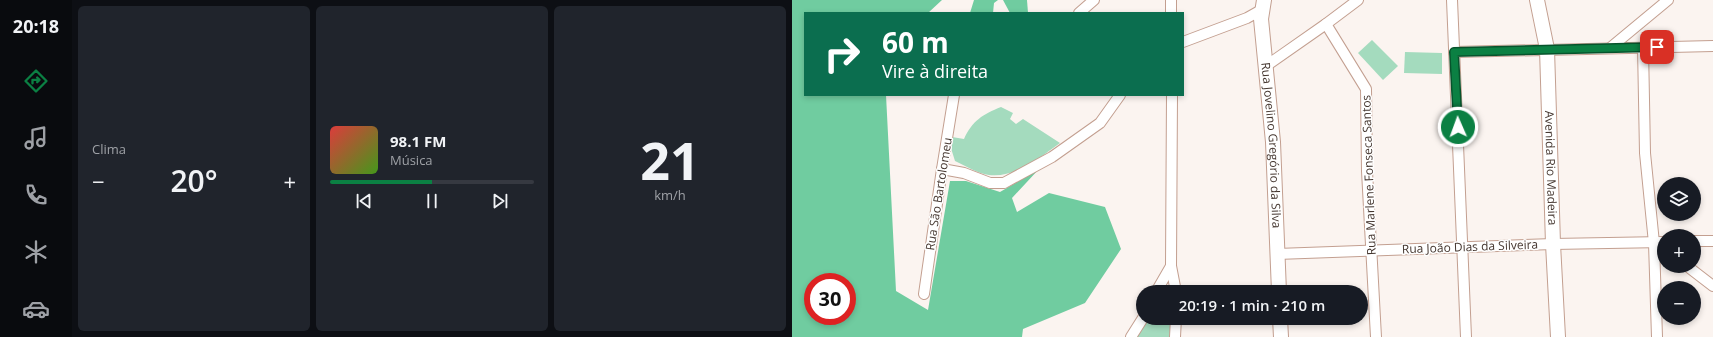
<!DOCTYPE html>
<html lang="pt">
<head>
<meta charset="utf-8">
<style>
	body { margin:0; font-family:"Open Sans",sans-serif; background:#20242c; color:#f1f3f6; height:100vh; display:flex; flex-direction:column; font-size:15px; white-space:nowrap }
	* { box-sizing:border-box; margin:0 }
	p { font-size:13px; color:#9ea1a6 }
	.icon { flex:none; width:22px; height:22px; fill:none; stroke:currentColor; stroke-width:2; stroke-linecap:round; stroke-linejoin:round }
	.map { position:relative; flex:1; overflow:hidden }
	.details { display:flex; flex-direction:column; gap:6px; padding:6px; background:#0d0f14; width:720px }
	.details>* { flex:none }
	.guide { position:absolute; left:12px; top:12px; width:380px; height:84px; border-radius:0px; box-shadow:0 2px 6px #0003; background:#0b6e4f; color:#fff; overflow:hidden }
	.fabs { position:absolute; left:865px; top:177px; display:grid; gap:8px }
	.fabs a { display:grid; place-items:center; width:44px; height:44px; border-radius:50%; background:#171b24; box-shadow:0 2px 6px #0003; font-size:20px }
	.speed { position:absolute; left:12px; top:273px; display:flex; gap:8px; font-size:20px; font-weight:700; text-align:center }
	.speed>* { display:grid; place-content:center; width:52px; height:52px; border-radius:50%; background:#171b24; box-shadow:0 2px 6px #0003; line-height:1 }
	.speed .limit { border:6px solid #d22; background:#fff; color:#111 }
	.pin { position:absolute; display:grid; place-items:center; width:34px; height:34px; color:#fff; margin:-17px; border-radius:8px; box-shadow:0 2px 6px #0006 }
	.me { position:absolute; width:44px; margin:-22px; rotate:358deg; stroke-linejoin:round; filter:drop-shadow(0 0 3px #0008) }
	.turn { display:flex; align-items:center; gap:14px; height:84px; padding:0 12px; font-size:18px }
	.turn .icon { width:52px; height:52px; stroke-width:2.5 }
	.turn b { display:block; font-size:28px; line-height:34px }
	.big { font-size:30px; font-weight:600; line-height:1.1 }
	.details .widget { flex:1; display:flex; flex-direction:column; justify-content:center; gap:6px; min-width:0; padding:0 14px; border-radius:6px; background:#20242c }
	.details .dial { align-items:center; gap:0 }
	.dial b { font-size:52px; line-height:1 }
	.song { display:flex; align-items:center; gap:12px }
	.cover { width:48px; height:48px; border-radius:6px; background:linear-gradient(135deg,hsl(0 70% 55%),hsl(100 70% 35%)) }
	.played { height:4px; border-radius:2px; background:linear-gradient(90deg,#0b8043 50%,#363941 50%) }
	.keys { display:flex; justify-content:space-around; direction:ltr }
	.heat { display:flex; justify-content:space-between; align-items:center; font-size:22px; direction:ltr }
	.details .tiles { flex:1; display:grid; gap:6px; grid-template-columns:repeat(3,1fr) }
	.trip { position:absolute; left:344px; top:285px; width:232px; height:40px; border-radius:20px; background:#171b24; box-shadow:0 2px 6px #0003; font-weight:600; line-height:40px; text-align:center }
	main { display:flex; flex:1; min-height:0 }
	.tab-bar { display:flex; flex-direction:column; width:72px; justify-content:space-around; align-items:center; background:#090b0e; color:#9ea1a6 }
	.tab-bar .icon { width:28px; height:28px }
	.tab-bar .on { color:#0b8043 }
	.tab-bar b { font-size:18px; color:#f1f3f6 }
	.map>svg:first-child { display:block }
</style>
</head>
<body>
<main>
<nav class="tab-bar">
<b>20:18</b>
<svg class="icon on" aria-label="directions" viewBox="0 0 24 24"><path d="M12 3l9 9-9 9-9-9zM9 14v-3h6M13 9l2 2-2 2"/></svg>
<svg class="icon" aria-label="music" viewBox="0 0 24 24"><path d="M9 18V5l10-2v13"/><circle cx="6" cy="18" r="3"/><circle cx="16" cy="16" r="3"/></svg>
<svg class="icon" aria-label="phone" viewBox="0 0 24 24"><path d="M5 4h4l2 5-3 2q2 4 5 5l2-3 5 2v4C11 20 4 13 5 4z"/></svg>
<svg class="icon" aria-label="climate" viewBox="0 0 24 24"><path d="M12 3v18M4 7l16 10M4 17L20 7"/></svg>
<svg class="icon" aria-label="car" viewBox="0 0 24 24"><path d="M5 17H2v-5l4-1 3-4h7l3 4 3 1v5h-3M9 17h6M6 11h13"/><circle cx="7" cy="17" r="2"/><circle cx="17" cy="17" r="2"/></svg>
</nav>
<section class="details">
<div class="tiles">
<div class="widget"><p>Clima</p>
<div class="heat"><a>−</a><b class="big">20°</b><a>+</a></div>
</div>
<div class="widget">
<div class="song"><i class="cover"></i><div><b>98.1 FM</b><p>Música</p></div></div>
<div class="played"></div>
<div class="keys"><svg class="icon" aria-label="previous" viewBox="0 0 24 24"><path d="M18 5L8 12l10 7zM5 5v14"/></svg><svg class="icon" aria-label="pause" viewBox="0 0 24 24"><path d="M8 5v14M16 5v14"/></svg><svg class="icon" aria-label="next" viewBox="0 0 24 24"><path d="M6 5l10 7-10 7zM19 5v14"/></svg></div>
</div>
<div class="widget dial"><b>21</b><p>km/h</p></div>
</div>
</section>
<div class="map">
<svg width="921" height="337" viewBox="0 0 921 337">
	<rect width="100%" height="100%" fill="#fbf4f0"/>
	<g fill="#a4dbbe">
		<path d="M580,40l26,26 -15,14 -25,-27z"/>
		<path d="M613,52l37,1v21l-38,-1z"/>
		<path d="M209,107l12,6 -3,6 6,5 7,-5 37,24c-21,15 -44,35 -71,32 -10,-1 -25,-10 -34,-14l-5,-16 2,-8 12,2c8,-18 19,-25 37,-32z"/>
		<path d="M356,318h23v19h-35z"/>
	</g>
	<g fill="#70cca0" fill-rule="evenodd">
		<path d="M0,0h150l-14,13h-123v82h81l10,196 32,19 22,-129h16l34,11 39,-23 -27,29 5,14 32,-19 56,14 16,42 -36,54 -62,26 -1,8h-230zM21,282h34v34h-34z"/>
		<path d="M182,0h24l-4,3 -1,10h-23z"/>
		<path d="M211,0h24l1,13h-18z"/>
	</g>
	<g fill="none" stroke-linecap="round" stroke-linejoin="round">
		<defs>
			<g id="street">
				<path d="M660,0l14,337"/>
				<path d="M287,13l15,-13"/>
				<path d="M379,13v-13"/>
				<path d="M534,24l40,65 1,82 9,166"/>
				<path d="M391,42l64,-24 16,-9"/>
				<path d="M851,47l2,106 9,90 3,94"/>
				<path d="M818,48l58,-48"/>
				<path d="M662,52l259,-6"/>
				<path d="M474,66l60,-42 32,-24"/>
				<path d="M380,95l-1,171 5,26"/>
				<path d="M150,169l22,4 26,10h14l48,-26 48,-34 20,-28"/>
				<path d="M902,241h19"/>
				<path d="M485,254l276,-10 111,-2"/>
				<path d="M895,266l26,20"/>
				<path d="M364,292l15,-26"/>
				<path d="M132,294l18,-125 12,-74"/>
				<path d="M339,337l12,-19"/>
				<path d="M383,337l1,-19"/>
			</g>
			<g id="secondary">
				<path id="s1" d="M472,0l-3,19 12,123 6,150"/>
				<path id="s2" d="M745,0l10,49 6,195 5,93"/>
				<path d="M488,318l1,19"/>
			</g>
		</defs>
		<use href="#street" stroke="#c39f90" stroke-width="12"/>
		<use href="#secondary" stroke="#c39f90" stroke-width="16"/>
		<use href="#street" stroke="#fff" stroke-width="10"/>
		<use href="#secondary" stroke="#fff" stroke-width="14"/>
	</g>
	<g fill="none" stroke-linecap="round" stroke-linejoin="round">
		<defs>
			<path id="route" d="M666,127l-4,-75 203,-5"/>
		</defs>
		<use href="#route" stroke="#07532c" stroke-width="10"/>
		<use href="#route" stroke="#0b8043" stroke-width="7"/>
	</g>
	<g text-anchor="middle" stroke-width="3" stroke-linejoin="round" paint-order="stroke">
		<g font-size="12" fill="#453730" stroke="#fff">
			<text dy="4" stroke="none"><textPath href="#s1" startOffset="146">Rua Jovelino Gregório da Silva</textPath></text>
			<text dy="4" stroke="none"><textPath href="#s2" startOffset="169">Avenida Rio Madeira</textPath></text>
			<text transform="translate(577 175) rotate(-92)" y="4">Rua Marlene Fonseca Santos</text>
			<text transform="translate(147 194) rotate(-81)" y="4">Rua São Bartolomeu</text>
			<text transform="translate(678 247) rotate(-2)" y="4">Rua João Dias da Silveira</text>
		</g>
	</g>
</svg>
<div class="fabs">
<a><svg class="icon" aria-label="layers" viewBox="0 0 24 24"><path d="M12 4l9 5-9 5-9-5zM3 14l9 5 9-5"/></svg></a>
<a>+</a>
<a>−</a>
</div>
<div class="speed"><div class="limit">30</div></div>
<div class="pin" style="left:865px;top:47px;background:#d93025"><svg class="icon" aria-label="arrive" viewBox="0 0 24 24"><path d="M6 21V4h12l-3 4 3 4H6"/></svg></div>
<svg class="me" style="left:666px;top:127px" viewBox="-20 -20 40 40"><circle r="17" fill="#0b8043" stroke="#fff" stroke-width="3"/><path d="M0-11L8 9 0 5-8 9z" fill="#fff"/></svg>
<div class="trip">20:19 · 1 min · 210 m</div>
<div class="guide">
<div class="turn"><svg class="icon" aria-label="right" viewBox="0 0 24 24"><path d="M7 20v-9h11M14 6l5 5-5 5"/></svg><div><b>60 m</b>Vire à direita</div></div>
</div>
</div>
</main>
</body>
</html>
